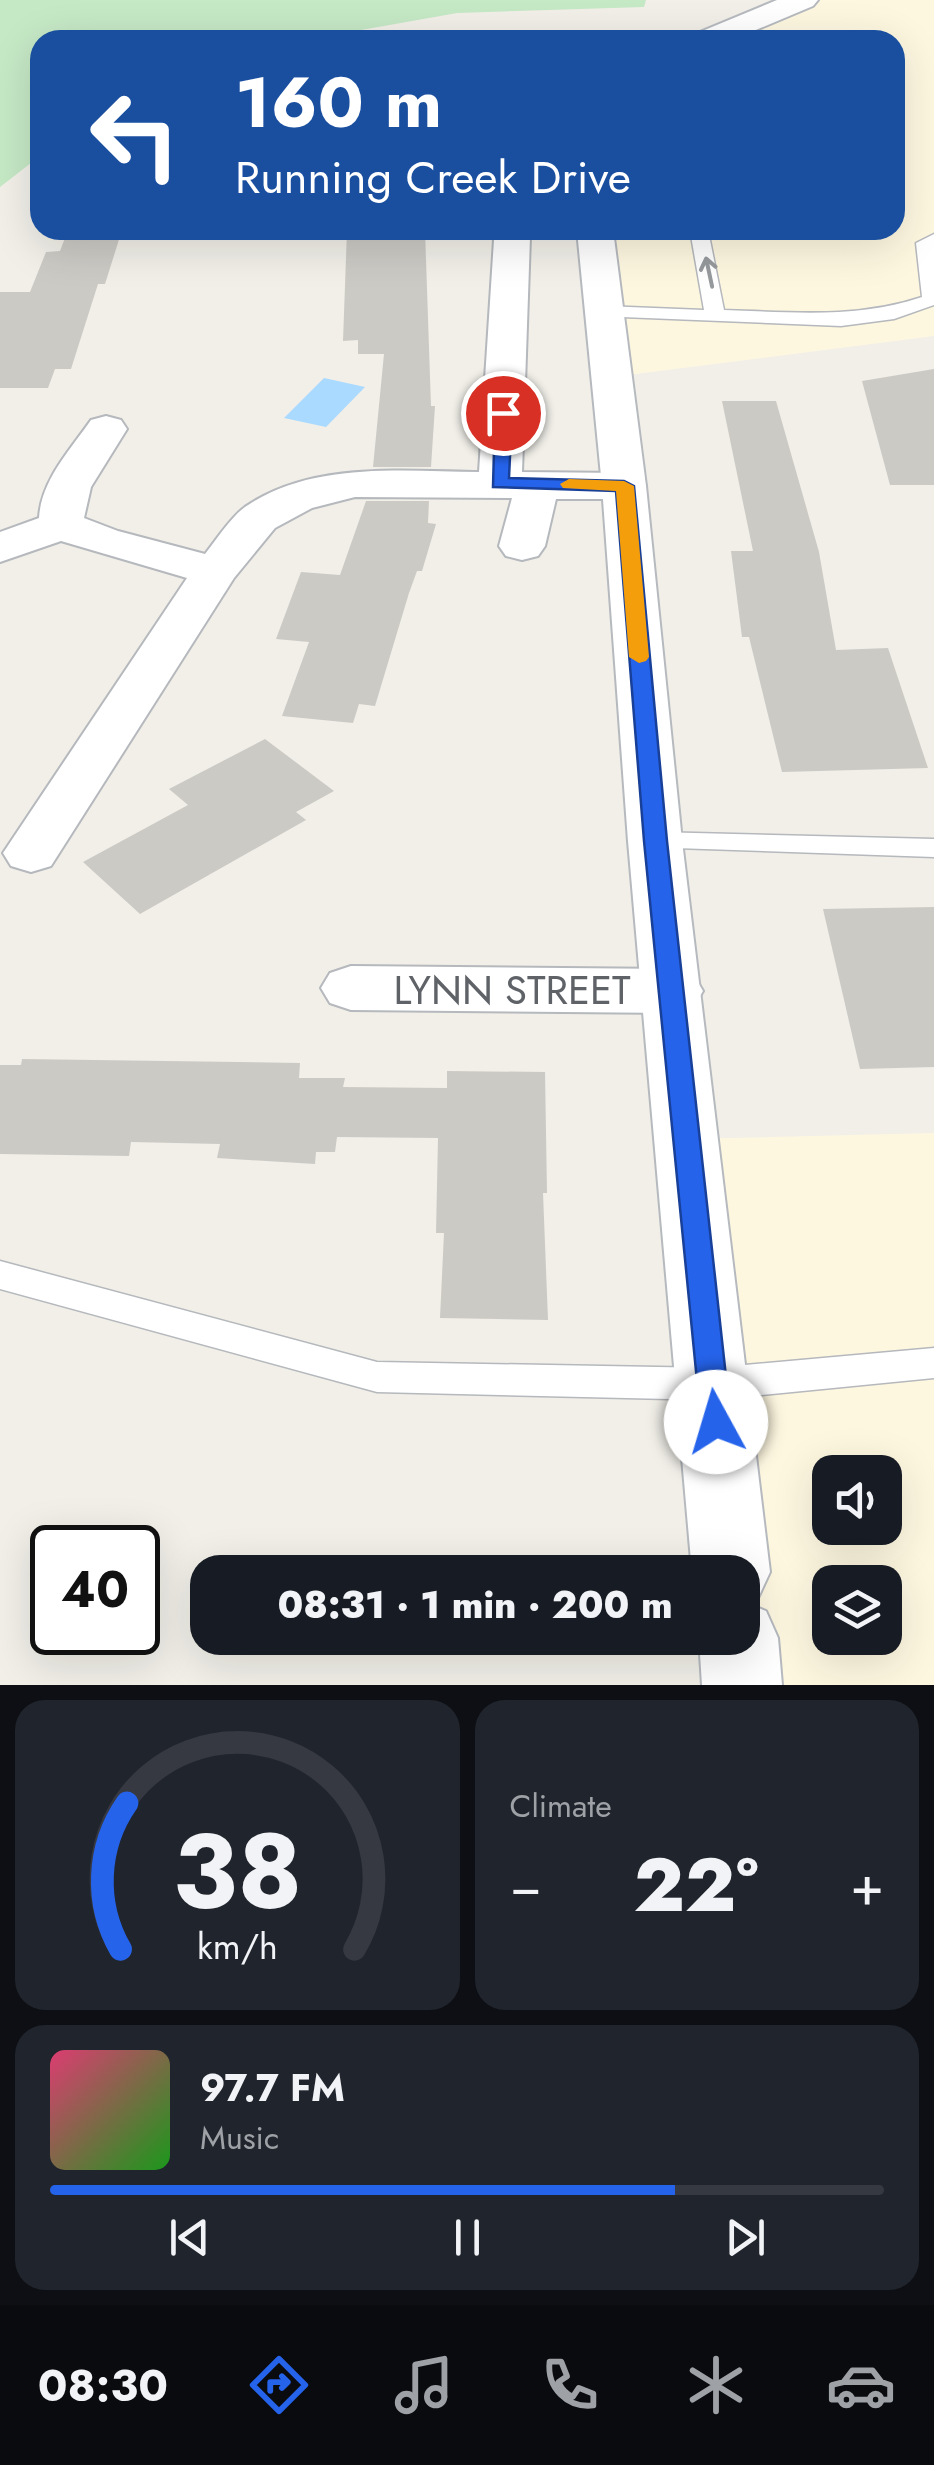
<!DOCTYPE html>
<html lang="en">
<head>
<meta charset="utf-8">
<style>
	body { margin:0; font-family:Jost,sans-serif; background:#20242c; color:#f1f3f6; height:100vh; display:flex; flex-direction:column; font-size:38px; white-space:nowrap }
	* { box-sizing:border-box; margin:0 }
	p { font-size:32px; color:#9ea1a6 }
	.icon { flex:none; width:55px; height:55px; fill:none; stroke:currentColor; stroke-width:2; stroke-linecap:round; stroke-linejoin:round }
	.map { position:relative; height:1685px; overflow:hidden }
	.sheet { display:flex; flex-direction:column; gap:15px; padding:15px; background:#0d0f14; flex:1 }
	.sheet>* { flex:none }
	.guide { position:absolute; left:30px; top:30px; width:875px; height:210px; border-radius:30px; box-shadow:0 10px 40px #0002; background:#1a4fa0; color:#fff; overflow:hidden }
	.buttons { position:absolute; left:812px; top:1455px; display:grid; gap:20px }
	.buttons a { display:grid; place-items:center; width:90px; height:90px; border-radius:20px; background:#171b24; box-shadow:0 10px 40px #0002; font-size:50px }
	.speed { position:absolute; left:30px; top:1525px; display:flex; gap:20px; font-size:50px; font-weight:700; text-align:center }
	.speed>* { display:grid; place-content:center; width:130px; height:130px; border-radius:50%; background:#171b24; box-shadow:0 10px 40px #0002; line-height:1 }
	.speed .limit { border:5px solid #111; border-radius:15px; background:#fff; color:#111 }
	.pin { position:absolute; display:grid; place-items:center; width:85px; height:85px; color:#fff; margin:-42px; border:5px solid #fff; border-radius:50%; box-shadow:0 2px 10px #0007 }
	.me { position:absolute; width:110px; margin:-55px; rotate:354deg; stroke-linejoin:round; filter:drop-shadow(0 0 8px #0008) }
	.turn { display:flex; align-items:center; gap:35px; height:210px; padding:0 40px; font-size:45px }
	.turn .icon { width:130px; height:130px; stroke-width:2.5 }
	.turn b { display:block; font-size:70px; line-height:85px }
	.big { font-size:75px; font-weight:800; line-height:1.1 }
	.sheet .card { flex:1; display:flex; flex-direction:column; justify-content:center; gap:15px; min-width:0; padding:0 35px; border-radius:30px; background:#20242c }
	.sheet .dial { align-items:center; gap:0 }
	.dial svg { height:260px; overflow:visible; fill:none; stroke:#363941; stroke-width:7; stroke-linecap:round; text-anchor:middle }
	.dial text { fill:#f1f3f6; stroke:none }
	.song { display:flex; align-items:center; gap:30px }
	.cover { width:120px; height:120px; border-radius:15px; background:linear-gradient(135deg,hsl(340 70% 55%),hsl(120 70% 35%)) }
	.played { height:10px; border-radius:5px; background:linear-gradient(90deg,#2563eb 75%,#363941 75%) }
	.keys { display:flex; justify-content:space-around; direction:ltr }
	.heat { display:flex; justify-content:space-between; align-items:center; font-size:55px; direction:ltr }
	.sheet .tiles { flex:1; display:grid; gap:15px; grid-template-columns:1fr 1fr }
	.card:last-child { grid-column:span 2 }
	.trip { position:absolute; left:190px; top:1555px; width:570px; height:100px; border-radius:30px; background:#171b24; box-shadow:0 10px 40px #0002; font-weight:800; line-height:100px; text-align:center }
	.tab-bar { display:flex; height:160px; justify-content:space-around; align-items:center; background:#090b0e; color:#9ea1a6 }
	.tab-bar .icon { width:70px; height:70px }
	.tab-bar .on { color:#2563eb }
	.tab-bar b { font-size:45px; color:#f1f3f6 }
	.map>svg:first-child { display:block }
</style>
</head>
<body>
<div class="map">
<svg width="934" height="1685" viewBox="0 0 934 1685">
	<rect width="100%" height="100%" fill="#f1efe8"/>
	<g fill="#fef7e0" fill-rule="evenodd">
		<path d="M803,0h131v336l-322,41 -17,-147h300v-190h-189z"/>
		<path d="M934,1133v552h-192l-4,-47h4v-66h-11l-43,-433zM830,1472h55v56h-55zM830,1582h55v56h-55z"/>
	</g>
	<path fill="#c5e8c5" d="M0,0h646l-2,7 -187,6 -152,27h-265v116l-40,31z"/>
	<path fill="#aadaff" d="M324,378l41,9 -39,40 -42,-9z"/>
	<g fill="#cccac5">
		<path d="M68,230h54l-17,54h-7l-27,85h-16l-7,19h-48v-96h30l16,-40 14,-1z"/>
		<path d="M347,230h78l6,176h4l-4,61h-58l11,-113h-26v-14l-15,1z"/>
		<path d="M934,369v116h-44l-28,-104z"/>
		<path d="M722,401h54l43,151 17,98 52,-2 40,120 -146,4 -33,-135h-7l-11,-86h22z"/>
		<path d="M366,501h63l-1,22 8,1 -14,47h-5l-8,22 -34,113 -16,-2 -6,19 -71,-7 27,-74 -33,-3 25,-67 39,3z"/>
		<path d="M265,739l69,52 -38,21 10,8 -166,94 -57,-52 105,-57 -19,-16z"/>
		<path d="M934,907v160l-74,2 -37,-160z"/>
		<path d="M22,1059l278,4 -1,15h46l-2,9 104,1v-17l98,1 2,121h-4l5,127 -108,-2 4,-85h-8l2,-95 -101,-1 -2,15h-19l-1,12 -98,-6 3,-14 -89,-2 -2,14 -129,-2v-89h21z"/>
	</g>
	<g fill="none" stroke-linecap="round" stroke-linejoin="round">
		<defs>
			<g id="lane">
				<path d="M690,230h18l16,80c68,2 133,9 198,-13l-6,-54 18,-9v71l-40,14 -53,7 -244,-10v-8l7,-2 100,4z"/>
				<path d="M655,832l279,7v18l-289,-10 -4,-6 4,-6z"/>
				<path d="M0,1261l377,101 335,6 222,-20v30l-222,22 -335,-8 -377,-103z"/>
			</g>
			<g id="street">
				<path d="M486,230h39l5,7 -8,235 102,1 16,4 6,9 -6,9 -16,4h-68l-11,47 -7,10 -16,4 -16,-4 -7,-10 13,-48 -157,-1 -43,11 -37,20 -41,50 -183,288 -20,6 -20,-6 -8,-13 184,-275 -126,-37 -61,21v-30l39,-14c2,-38 32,-69 52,-98l15,-4 15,4 6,9 -36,58 -7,31 34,13 87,23c12,-15 25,-36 40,-47 66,-46 158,-36 234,-35l15,-232z"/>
				<path d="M351,966l322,3 21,7 9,15 -9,15 -21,7 -322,-3 -21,-7 -9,-15 9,-15z"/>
			</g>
			<g id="secondary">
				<path d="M777,0h41l-5,6 -81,34h-41l4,-6z"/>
				<path d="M577,230h36l33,256 36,355 88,731 -12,26 -12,5 20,8 12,27 4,47h-80l-3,-47h43v-66h-50l-64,-731 -26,-355z"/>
			</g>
		</defs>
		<use href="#lane" stroke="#b5b8bc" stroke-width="3"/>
		<use href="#street" stroke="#b5b8bc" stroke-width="4"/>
		<use href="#secondary" stroke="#b6babf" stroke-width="4"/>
		<use href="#lane" fill="#fff" fill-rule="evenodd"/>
		<use href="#street" fill="#fff" fill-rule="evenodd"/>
		<use href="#secondary" fill="#fff" fill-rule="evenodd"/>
	</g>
	<defs><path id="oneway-shaft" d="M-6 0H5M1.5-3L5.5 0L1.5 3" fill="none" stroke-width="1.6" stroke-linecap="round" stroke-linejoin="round" transform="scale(2.5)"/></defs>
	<use stroke="#979a9d" href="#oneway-shaft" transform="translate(709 272) rotate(-102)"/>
	<path fill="#2563eb" stroke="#184099" stroke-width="2.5" d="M503,408l9,5 -3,65 115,3 10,5 33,355 64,581 -4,9 -11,4 -11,-4 -4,-9 -57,-581 -28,-350 -123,-4 2,-74z"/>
	<path fill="#f59e0b" d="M569,479l55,2 10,5 15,171 -3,4 -7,2 -10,-6 -13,-166 -53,-3 -3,-4z"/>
	<g text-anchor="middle" stroke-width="8" stroke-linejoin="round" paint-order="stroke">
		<g font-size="40" fill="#5f6368" stroke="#fff">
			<text x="512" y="1004">LYNN STREET</text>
		</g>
	</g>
</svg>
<div class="buttons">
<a><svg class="icon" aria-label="sound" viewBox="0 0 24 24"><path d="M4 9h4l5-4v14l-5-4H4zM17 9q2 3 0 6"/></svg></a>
<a><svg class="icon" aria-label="layers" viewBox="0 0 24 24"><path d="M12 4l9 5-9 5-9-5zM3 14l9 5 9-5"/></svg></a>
</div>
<div class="speed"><div class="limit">40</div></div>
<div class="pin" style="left:503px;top:413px;background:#d93025"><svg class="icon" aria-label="arrive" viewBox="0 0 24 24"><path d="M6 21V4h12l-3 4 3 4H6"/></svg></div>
<svg class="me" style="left:716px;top:1422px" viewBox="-20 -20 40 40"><circle r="19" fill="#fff"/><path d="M0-13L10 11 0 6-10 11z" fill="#2563eb"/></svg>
<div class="trip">08:31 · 1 min · 200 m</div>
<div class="guide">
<div class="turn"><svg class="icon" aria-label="left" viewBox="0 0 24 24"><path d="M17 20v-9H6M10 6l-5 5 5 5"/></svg><div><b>160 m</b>Running Creek Drive</div></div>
</div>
</div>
<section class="sheet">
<div class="tiles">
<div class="card dial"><svg viewBox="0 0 100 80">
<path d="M14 69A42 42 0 1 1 86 69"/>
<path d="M14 69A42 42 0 0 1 16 24" stroke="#2563eb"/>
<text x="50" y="56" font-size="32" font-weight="700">38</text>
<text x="50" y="72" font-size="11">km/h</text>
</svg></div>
<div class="card"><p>Climate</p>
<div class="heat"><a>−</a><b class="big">22°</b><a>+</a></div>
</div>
<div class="card">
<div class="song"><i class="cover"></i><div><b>97.7 FM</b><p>Music</p></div></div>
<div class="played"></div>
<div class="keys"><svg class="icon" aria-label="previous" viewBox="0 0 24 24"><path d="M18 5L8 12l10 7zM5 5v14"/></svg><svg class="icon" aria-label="pause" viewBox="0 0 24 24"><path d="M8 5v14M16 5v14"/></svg><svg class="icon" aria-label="next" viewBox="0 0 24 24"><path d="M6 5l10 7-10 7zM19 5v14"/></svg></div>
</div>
</div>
</section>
<nav class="tab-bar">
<b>08:30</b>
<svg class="icon on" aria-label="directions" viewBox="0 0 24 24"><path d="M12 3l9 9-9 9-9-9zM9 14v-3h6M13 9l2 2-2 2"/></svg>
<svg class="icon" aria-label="music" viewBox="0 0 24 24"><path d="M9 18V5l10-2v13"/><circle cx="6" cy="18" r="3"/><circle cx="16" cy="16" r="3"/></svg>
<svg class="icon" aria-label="phone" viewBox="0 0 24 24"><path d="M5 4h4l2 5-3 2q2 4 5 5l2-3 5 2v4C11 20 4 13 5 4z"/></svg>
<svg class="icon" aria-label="climate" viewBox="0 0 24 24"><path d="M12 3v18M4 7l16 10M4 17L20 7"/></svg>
<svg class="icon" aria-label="car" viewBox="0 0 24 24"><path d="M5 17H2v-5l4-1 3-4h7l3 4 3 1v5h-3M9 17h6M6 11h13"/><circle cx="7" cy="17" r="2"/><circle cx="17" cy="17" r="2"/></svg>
</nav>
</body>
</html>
